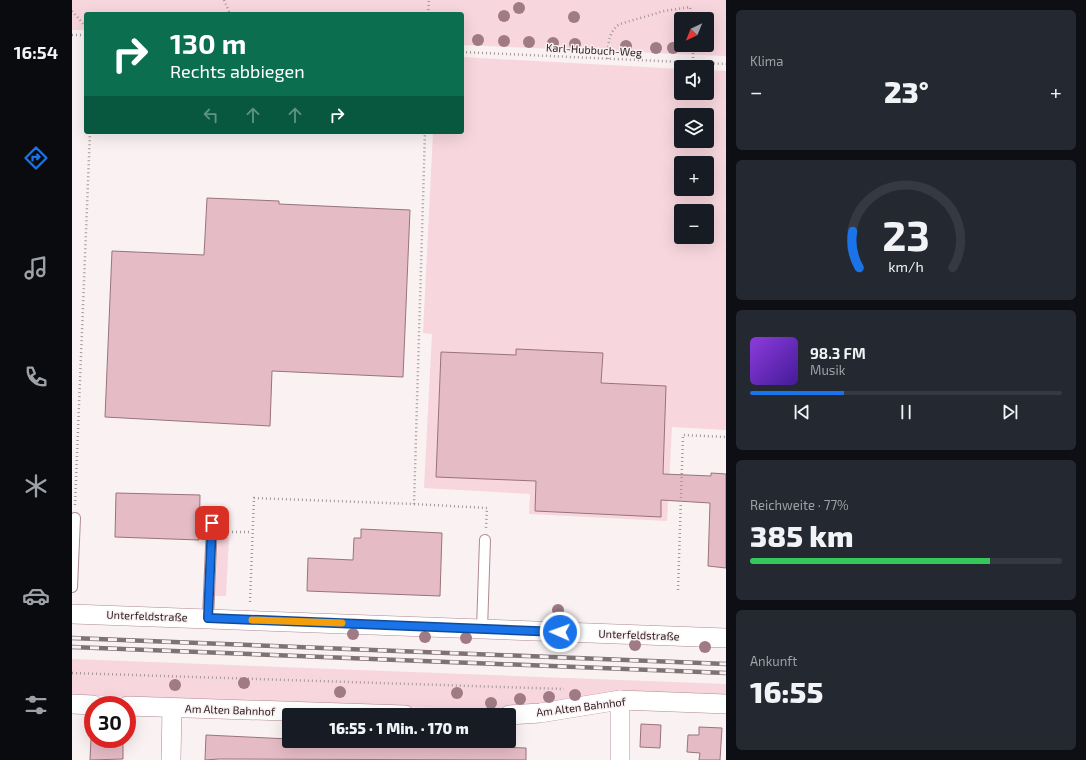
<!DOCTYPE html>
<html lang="de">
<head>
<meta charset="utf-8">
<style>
	body { margin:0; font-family:"Exo 2",sans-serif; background:#242831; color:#f1f3f6; height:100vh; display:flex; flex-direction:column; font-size:15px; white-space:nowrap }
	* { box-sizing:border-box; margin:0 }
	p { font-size:13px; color:#9ea1a6 }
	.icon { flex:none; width:22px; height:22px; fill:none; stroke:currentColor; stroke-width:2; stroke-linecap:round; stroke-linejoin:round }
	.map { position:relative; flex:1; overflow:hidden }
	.panel { display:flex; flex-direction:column; gap:10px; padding:10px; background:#0d0f14; width:360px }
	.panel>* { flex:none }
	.banner { position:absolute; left:12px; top:12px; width:380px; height:122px; border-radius:4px; box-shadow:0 4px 16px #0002; background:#0b6e4f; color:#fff; overflow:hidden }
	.needle { width:26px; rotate:223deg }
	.tools { position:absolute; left:602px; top:12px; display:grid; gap:8px }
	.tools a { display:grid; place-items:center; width:40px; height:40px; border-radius:4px; background:#171b24; box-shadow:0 4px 16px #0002; font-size:20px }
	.speed { position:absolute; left:12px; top:696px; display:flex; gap:8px; font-size:20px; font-weight:700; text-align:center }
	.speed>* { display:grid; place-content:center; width:52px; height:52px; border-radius:50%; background:#171b24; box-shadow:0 4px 16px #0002; line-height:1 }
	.speed .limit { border:6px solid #d22; background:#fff; color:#111 }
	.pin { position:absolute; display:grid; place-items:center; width:34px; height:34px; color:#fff; margin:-17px; border-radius:8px; box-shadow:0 2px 6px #0006 }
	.me { position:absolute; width:44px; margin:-22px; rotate:272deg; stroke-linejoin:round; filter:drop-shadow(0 0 3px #0008) }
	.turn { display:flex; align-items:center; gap:14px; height:84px; padding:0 20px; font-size:18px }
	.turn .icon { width:52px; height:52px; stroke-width:2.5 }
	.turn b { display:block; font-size:28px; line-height:34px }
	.lanes { display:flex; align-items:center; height:38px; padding:0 20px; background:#0003; justify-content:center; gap:20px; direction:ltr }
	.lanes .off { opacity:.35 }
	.big { font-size:30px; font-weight:800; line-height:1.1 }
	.panel .tile { flex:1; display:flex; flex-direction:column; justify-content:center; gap:6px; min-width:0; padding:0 14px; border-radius:6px; background:#242831 }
	.panel .dial { align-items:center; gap:0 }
	.dial svg { height:104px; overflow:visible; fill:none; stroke:#363941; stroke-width:7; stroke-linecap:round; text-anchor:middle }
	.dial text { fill:#f1f3f6; stroke:none }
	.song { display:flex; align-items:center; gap:12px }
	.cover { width:48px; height:48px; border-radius:6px; background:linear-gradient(135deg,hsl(270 70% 55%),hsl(260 70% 35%)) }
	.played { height:4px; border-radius:2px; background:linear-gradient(90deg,#1a73e8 30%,#363941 30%) }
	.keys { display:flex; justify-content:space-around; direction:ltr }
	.heat { display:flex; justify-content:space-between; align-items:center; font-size:22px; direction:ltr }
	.charge { height:6px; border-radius:3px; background:linear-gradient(90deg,#34c759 77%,#363941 0) }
	.trip { position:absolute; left:210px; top:708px; width:234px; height:40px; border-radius:4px; background:#171b24; box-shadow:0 4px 16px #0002; font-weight:800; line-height:40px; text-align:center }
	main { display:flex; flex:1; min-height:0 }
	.tabs { display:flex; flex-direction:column; width:72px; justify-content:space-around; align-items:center; background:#090b0e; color:#9ea1a6 }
	.tabs .icon { width:28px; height:28px }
	.tabs .on { color:#1a73e8 }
	.tabs b { font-size:18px; color:#f1f3f6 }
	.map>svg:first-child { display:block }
</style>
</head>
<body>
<main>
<nav class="tabs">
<b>16:54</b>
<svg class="icon on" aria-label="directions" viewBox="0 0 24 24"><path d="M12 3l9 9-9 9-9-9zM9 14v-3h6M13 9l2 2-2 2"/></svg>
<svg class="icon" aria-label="music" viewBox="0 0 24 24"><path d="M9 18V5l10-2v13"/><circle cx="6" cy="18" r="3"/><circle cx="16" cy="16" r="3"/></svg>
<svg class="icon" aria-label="phone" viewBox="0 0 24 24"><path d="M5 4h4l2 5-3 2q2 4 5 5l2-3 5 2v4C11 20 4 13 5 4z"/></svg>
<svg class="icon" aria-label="climate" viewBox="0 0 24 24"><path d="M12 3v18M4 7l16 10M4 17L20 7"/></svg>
<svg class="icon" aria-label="car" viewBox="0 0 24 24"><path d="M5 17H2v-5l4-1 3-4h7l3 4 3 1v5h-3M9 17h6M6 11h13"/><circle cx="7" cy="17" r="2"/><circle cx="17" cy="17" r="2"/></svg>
<svg class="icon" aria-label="filters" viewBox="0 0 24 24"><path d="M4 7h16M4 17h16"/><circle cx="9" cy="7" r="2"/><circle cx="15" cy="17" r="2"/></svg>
</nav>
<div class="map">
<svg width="654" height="760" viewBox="0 0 654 760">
	<rect width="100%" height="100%" fill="#f9f1f2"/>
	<g fill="#f7d6dd" fill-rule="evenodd">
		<path d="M0,0h654v56l-264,-11v-31h-376v16h-14zM609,19h26v26h-26z"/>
		<path d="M390,57l219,12v24h26v-23l19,1v359l-54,-3 -5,94 -138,-7 1,-20 -106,-6 8,-154 -9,-1 10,-201h29zM609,115h26v26h-26zM609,163h26v26h-26zM609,211h26v26h-26z"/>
		<path d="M146,536l11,1 -3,59h-11z"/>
		<path d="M0,659l654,25v12l-172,7 -63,7 -419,-15z"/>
	</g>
	<g fill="#e5bcc5" stroke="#99737c">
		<path d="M135,198l72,3v3l131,6 -7,167 -131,-6 -2,55 -165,-9 7,-166 92,4z"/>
		<path d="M444,349l87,4 -2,30 65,3 -3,88 48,2v-3l15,1v94l-18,-2 2,-63 -49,-3v17l-126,-6 1,-30 -100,-4 5,-125 75,3z"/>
		<path d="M44,493l84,2 -1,45 -84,-3z"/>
		<path d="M289,529l81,4 -2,63 -133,-5 1,-33 45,2 1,-22h7z"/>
		<path d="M569,724l20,1 -1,23 -20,-1z"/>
		<path d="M627,727l23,1 -2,32h-21l1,-7 -13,-1 1,-17h11z"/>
		<path d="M134,735l83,4v2l157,4v-4l14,1v4l66,2v12l-307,-1 -14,1z"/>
		<path d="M19,739h32v20l-33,1z"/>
	</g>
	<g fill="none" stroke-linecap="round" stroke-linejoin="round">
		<defs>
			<g id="service">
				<path d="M0,587l3,-69"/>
				<path d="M136,618l4,-95"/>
				<path d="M410,629l3,-89"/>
			</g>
			<g id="minor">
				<path d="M0,614l654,24"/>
				<path d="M548,700v60"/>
				<path d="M0,704l21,1"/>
				<path d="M55,706l278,9"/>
				<path d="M437,715l31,-2 80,-13 106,4"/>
				<path d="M99,760l1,-52"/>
			</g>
		</defs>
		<use href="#service" stroke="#b08992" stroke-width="12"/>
		<use href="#minor" stroke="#b08992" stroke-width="20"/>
		<g stroke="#a3989a" stroke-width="2.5" stroke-dasharray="1 3" stroke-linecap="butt">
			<path d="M152,0l6,14"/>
			<path d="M0,11l14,16"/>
			<path d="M356,14l1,-14"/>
			<path d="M0,35h14"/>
			<path d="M621,45v17"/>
			<path d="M390,52l264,12"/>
			<path d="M536,59c0,-14 0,-28 12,-35l44,-13 26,-4 2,12"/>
			<path d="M342,504l73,4 -1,20"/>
			<path d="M3,505l15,-373"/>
			<path d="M152,532h28"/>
			<path d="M606,590l5,-155 43,2"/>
			<path d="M178,602l4,-104 160,6 11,-372"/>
			<path d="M0,673l492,16"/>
		</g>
		<use href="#service" stroke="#fff" stroke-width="10"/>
		<use href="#minor" stroke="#fff" stroke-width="19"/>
		<defs>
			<g id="rail">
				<path d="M0,638l654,26"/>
				<path d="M0,647l654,26"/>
			</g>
		</defs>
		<use href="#rail" stroke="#7e7275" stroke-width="4.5"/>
		<use href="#rail" stroke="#f9f1f2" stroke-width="3" stroke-dasharray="9" stroke-linecap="butt"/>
	</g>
	<g fill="#a07b86">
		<circle cx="447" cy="8" r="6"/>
		<circle cx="432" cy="16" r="6"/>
		<circle cx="502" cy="17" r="6"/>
		<circle cx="406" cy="40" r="6"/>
		<circle cx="432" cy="41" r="6"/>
		<circle cx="457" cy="42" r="6"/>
		<circle cx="481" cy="43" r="6"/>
		<circle cx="503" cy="44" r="6"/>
		<circle cx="554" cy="46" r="6"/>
		<circle cx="584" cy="48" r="6"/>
		<circle cx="601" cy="48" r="6"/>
		<circle cx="486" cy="610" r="6"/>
		<circle cx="281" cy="634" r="6"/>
		<circle cx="353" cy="637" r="6"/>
		<circle cx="394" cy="638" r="6"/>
		<circle cx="493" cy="642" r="6"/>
		<circle cx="563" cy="645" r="6"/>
		<circle cx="633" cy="647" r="6"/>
		<circle cx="172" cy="683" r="6"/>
		<circle cx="103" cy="685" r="6"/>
		<circle cx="268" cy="692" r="6"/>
		<circle cx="385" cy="693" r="6"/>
		<circle cx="503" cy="695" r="6"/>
		<circle cx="477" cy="697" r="6"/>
		<circle cx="448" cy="699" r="6"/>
		<circle cx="419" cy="703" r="6"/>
	</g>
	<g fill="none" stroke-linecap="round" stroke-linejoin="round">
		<defs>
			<path id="route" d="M140,523l-4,95 352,14"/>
		</defs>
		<use href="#route" stroke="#114b97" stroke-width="10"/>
		<use href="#route" stroke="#1a73e8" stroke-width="7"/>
		<path stroke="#f59e0b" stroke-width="7" d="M180,620l90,3"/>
	</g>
	<g text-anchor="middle" stroke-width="3" stroke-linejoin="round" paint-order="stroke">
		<g font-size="11" fill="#291a1e" stroke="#f9f1f2">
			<text transform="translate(522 50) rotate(3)" y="4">Karl-Hubbuch-Weg</text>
			<text transform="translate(75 616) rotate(2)" y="4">Unterfeldstraße</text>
			<text transform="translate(567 635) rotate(2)" y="4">Unterfeldstraße</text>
			<text transform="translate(509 707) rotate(-7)" y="4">Am Alten Bahnhof</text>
			<text transform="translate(158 710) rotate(2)" y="4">Am Alten Bahnhof</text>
		</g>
	</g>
</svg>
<div class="tools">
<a><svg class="needle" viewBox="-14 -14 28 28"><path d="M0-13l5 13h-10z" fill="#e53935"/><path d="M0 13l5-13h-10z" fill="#9ea1a6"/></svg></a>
<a><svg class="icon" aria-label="sound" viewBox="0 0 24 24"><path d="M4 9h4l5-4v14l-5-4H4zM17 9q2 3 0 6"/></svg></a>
<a><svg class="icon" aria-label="layers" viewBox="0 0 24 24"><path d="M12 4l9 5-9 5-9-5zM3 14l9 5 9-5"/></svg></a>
<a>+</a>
<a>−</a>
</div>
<div class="speed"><div class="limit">30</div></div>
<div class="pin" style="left:140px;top:523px;background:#d93025"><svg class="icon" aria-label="arrive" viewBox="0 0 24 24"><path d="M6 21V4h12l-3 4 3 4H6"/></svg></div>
<svg class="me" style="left:488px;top:632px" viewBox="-20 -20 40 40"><circle r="17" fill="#1a73e8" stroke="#fff" stroke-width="3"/><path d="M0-11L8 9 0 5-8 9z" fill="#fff"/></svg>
<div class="trip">16:55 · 1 Min. · 170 m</div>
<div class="banner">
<div class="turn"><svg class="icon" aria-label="right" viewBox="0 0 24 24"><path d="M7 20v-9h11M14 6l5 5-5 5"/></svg><div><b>130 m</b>Rechts abbiegen</div></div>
<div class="lanes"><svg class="icon off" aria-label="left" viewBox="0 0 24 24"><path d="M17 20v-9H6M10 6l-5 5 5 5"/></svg><svg class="icon off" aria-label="ahead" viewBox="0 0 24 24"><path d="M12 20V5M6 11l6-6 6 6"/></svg><svg class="icon off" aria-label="ahead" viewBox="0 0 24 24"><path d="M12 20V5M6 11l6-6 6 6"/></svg><svg class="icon" aria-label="right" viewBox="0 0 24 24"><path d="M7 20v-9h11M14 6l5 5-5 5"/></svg></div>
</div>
</div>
<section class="panel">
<div class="tile"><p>Klima</p>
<div class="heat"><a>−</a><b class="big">23°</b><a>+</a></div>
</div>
<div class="tile dial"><svg viewBox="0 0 100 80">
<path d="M14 69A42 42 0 1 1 86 69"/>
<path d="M14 69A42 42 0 0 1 9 41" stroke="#1a73e8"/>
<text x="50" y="56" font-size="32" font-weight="700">23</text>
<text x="50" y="72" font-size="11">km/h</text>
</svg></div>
<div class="tile">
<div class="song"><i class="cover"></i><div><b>98.3 FM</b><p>Musik</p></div></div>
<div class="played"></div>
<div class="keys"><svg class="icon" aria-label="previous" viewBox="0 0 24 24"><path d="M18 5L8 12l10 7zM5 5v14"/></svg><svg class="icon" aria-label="pause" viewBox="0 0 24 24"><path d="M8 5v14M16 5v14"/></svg><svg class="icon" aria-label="next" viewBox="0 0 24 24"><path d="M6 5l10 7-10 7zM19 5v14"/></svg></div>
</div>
<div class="tile"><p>Reichweite · 77%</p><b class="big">385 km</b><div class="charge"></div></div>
<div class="tile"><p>Ankunft</p><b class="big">16:55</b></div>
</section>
</main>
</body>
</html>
